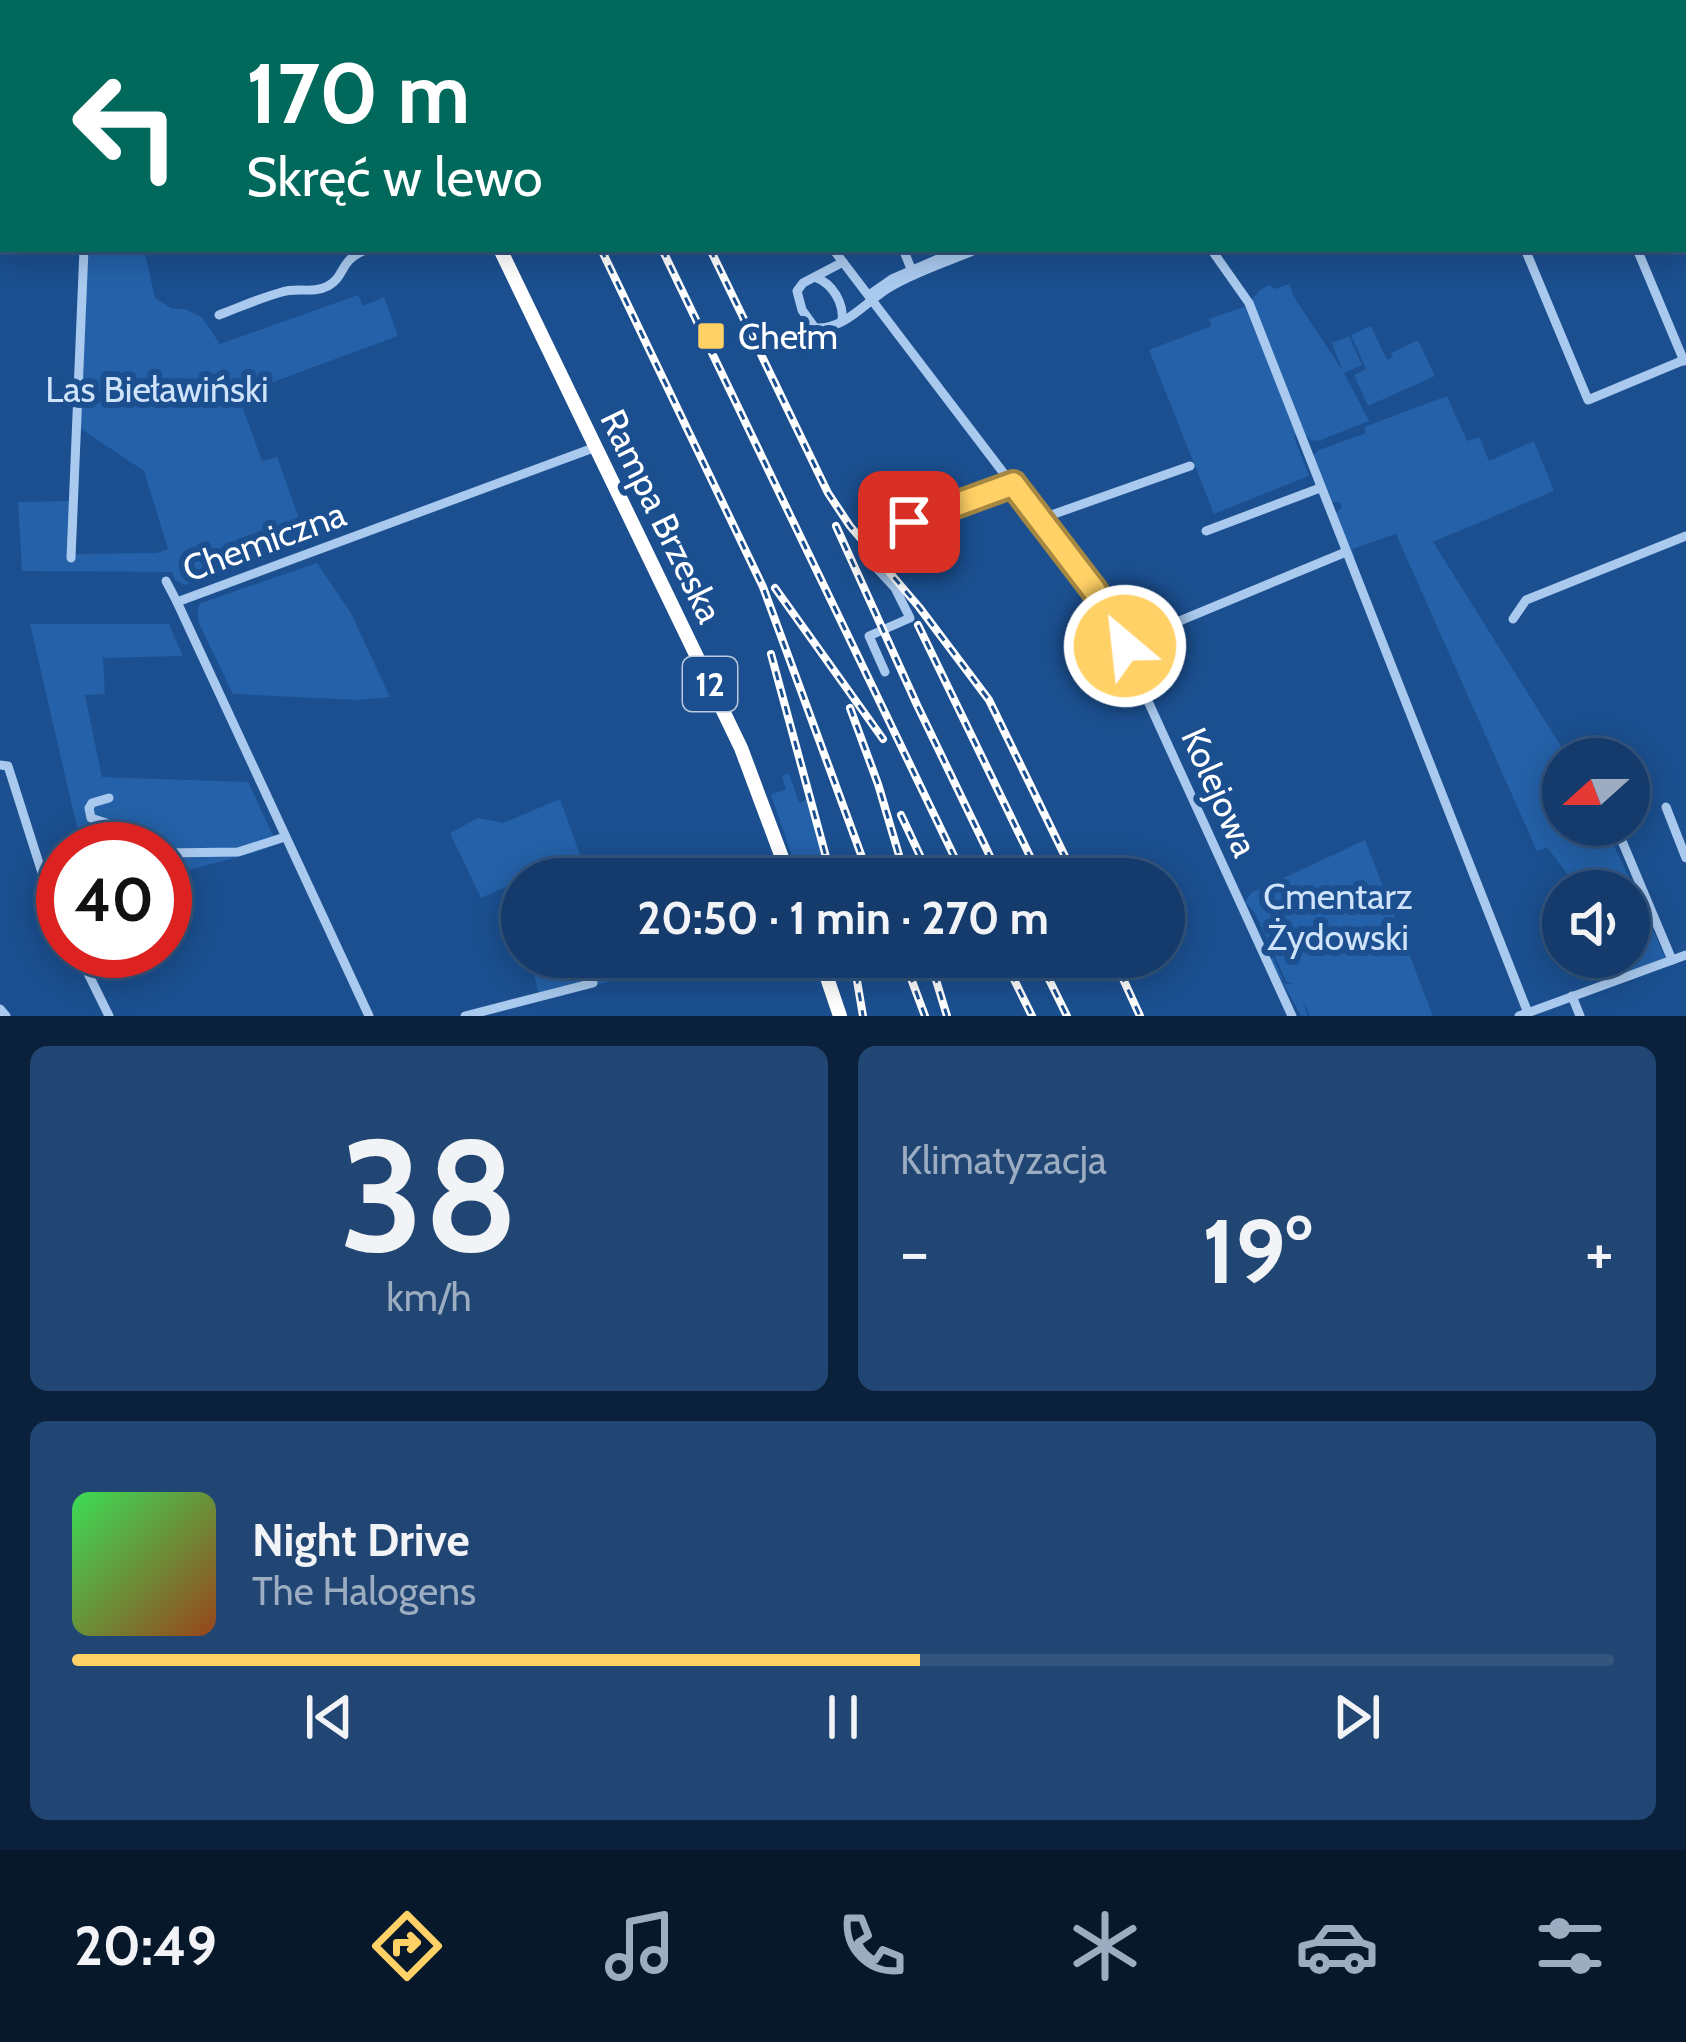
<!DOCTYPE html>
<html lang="pl">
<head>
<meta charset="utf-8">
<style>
	body { margin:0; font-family:Cabin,sans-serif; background:#214673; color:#f1f3f6; height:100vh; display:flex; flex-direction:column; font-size:45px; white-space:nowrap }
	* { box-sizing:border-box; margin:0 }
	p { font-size:39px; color:#9dadc1 }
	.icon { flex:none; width:66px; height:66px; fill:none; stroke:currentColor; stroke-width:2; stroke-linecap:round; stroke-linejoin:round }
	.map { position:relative; height:1016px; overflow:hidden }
	.panel { display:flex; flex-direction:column; gap:30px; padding:30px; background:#0b203b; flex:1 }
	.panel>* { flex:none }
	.top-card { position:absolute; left:0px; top:0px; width:1686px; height:252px; box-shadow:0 6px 30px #0003,0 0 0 3px #33557e; background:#00695c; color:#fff; overflow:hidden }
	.needle { width:78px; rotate:249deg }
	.buttons { position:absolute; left:1542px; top:738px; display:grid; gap:24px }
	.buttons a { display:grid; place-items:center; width:108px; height:108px; border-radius:50%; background:#143b6b; box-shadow:0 6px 30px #0003,0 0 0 3px #33557e; font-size:60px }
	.speed { position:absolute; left:36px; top:822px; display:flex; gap:24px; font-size:60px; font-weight:700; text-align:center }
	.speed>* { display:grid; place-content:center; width:156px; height:156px; border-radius:50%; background:#143b6b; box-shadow:0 6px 30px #0003,0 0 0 3px #33557e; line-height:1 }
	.speed .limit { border:18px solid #d22; background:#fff; color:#111 }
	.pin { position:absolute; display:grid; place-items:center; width:102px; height:102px; color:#fff; margin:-51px; border-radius:24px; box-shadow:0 6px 18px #0006 }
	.me { position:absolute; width:132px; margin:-66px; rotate:332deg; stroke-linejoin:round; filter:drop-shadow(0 0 9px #0008) }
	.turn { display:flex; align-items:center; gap:42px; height:252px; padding:0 48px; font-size:54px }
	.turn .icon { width:156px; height:156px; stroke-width:2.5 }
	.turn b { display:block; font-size:84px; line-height:102px }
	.big { font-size:90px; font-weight:700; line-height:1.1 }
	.panel .widget { flex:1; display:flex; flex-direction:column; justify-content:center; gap:18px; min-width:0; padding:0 42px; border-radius:18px; background:#214673 }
	.panel .dial { align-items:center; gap:0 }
	.dial b { font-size:156px; line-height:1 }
	.song { display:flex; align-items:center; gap:36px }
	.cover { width:144px; height:144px; border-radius:18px; background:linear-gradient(135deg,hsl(130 70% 55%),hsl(20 70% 35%)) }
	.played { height:12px; border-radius:6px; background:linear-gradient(90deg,#ffd166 55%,#33557e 55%) }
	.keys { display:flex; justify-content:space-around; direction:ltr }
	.heat { display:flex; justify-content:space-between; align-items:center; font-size:66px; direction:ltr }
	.panel .tiles { flex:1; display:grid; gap:30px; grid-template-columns:1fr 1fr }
	.widget:last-child { grid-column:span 2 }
	.trip { position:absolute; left:501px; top:858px; width:684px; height:120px; border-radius:60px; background:#143b6b; box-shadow:0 6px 30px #0003,0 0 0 3px #33557e; font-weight:700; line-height:120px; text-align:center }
	.tab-bar { display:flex; height:192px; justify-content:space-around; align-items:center; background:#08182b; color:#9dadc1 }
	.tab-bar .icon { width:84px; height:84px }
	.tab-bar .on { color:#ffd166 }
	.tab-bar b { font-size:54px; color:#f1f3f6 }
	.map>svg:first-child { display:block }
</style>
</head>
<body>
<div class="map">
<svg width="1686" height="1016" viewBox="0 0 1686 1016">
	<rect width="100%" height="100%" fill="#1b4f8f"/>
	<g fill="#2461a8">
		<path d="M88,249h56l11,49 18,11h12l17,8 18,27 138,-49 5,11 21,-9 14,39 -160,59 24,66 15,-4 30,84 -121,44 -11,-5 -3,-8 -150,-1 -4,-69 52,-1 -1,53 88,-1 11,-4 -24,-78 -64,-43z"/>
		<path d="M1289,284l5,13 49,74 -11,-28 17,-7 13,29 -18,8 25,48 -51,20 -7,-1 -8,-7 -52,-133 9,-10 10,-5 5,4z"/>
		<path d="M1246,306l50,129 -2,2 15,39 -95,38 -65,-164 62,-24 -2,-7z"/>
		<path d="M1371,326l16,34 6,-3 -2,-4 27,-13 17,36 -67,30 -14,-31 12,-6 -15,-34z"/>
		<path d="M1447,396l20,45 12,-4 10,24 45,-20 20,50 -121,51 136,217h-6v66h41l37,77 26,60 -44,16 -7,-21h13v-66h-49l-33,-44 -10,4 -141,-317 -44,15 3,9 -3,1 -18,-47h3l5,-5 -2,-5h-10l-18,-45 7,-7 47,-17 -2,-6z"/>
		<path d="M317,563l34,50 39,84 -32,3 -125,-6 -35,-73v-14l3,-4z"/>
		<path d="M30,624h139l14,32 -80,2 2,36 -20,1 17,82 146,5 29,62 -20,8 -92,24v-27h-83z"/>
		<path d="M789,773l10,30 9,-4 22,80h-30l-29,-84 15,-6 -4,-13z"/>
		<path d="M560,799l29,80h-67v45l-10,-40 -31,14 -31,-65 28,-15 25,5z"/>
		<path d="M1365,840l68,176h-123l-8,-17 6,17h-7l-31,-57 3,-2 11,26 11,2 -9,-4 -31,-68 -10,-11 6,-9z"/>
		<path d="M530,957h146v2l-43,16 -93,25z"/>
	</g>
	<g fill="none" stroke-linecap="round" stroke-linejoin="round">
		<g stroke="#a9c9ee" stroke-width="9">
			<path d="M641,0l2,3"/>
			<path d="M1532,0l1,3"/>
			<path d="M1648,0l2,3"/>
			<path d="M98,3v-3"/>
			<path d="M703,3l4,-3"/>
			<path d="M1098,3l7,-3"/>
			<path d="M1331,3l4,-2"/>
			<path d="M1388,3l7,-3"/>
			<path d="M1683,64l3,3"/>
			<path d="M1683,218l3,2"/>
			<path d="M833,249l271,356 188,411"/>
			<path d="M903,249l9,22"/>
			<path d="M1211,249l38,54 279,710"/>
			<path d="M1525,249l63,151 96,-40"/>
			<path d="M1637,249l47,112"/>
			<path d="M843,262l-40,21 -6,8 5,19 13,18c30,2 51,-27 75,-41 27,-16 59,-26 88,-38"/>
			<path d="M815,277c18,7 29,26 27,44"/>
			<path d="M869,295l23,-16 69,-30"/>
			<path d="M219,315c21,-8 41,-17 63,-23 15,-5 31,2 46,-6 19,-11 10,-26 40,-37"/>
			<path d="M1040,519l150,-53"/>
			<path d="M1206,531l114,-43"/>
			<path d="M71,558l13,-309"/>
			<path d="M166,581l11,21"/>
			<path d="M1513,619l13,-19 160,-64"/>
			<path d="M1124,644l222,-92"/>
			<path d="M885,672l-16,-36 41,-18 -15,-30 -24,-26 -8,-16 17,-14 133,-48"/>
			<path d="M0,765l8,1 43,135 12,23"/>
			<path d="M109,798l-17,5 -3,5 2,10 18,6 35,25"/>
			<path d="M1666,807l20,51"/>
			<path d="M1622,841l50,119"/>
			<path d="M165,853l73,-1 47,-15"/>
			<path d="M77,951l32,65"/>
			<path d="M1572,996l8,20"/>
			<path d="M0,1009l6,7"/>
			<path d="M369,1016l-192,-414 419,-155"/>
			<path d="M465,1016l128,-33"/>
			<path d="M1519,1016l167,-61"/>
		</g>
		<g stroke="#fff" stroke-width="14">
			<path d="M380,0l2,3"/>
			<path d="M500,249l241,499 49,131"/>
			<path d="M820,957l20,59"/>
		</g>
		<defs>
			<g id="rail">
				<path d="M487,0l1,3"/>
				<path d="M542,0l1,3"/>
				<path d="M563,0l2,3"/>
				<path d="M583,0l1,3"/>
				<path d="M602,0l3,3"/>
				<path d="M601,249l162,338 107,292"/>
				<path d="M662,249l303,630"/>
				<path d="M710,249l118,244 22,33 69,81 70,93 87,179"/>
				<path d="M836,526l81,179 84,174"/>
				<path d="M775,588l108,151"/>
				<path d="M918,625l123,254"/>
				<path d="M771,654l61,225"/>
				<path d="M850,708l28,76 28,95"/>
				<path d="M901,815l30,64"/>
				<path d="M853,957l10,59"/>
				<path d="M903,957l22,59"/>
				<path d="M929,957l18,59"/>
				<path d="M1003,957l29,59"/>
				<path d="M1038,957l29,59"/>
				<path d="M1078,957l8,16"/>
				<path d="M1113,957l27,59"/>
			</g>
		</defs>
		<use href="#rail" stroke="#fff" stroke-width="8"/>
		<use href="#rail" stroke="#1b4f8f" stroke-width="3" stroke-dasharray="9" stroke-linecap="butt"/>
	</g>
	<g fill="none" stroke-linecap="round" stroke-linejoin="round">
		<defs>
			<path id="route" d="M909,522l104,-38 81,106 31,56"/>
		</defs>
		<use href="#route" stroke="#a68842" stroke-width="30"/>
		<use href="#route" stroke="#ffd166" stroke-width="21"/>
	</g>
	<rect fill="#ffd166" stroke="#1b4f8f" stroke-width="4.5" x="696" y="321" width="30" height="30" rx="6"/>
	<g text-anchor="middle" stroke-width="12" stroke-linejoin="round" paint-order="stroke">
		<rect fill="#1b4f8f" stroke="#bbcadd" stroke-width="3" x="683" y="657" width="54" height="54" rx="9"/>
		<g font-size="33" font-weight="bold" fill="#fff">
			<text x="710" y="696">12</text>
		</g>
		<g font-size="36" fill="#fff" stroke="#1b4f8f" text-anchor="start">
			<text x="738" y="349">Chełm</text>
		</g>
		<g font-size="36" fill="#cfe3fa" stroke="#1b4f8f">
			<text x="157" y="402">Las Bieławiński</text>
			<text x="1338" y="909">Cmentarz<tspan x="1338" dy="41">Żydowski</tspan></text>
		</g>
		<g font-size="36" fill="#fff" stroke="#1b4f8f">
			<text transform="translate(662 516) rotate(64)" y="13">Rampa Brzeska</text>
			<text transform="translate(264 541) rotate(-20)" y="13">Chemiczna</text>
			<text transform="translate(1220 792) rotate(66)" y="13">Kolejowa</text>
		</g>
	</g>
</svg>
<div class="buttons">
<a><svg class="needle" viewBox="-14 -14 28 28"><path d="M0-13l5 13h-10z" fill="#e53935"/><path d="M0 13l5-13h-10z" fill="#9dadc1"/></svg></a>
<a><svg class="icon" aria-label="sound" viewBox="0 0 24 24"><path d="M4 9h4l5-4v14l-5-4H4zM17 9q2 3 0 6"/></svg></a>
</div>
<div class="speed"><div class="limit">40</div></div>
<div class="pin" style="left:909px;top:522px;background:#d93025"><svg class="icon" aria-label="arrive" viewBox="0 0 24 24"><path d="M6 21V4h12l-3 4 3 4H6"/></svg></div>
<svg class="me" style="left:1125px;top:646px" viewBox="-20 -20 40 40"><circle r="17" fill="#ffd166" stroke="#fff" stroke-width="3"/><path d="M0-11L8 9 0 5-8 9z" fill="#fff"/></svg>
<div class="trip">20:50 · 1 min · 270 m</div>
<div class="top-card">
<div class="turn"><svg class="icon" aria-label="left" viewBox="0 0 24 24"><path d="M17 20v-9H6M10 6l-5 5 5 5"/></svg><div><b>170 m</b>Skręć w lewo</div></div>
</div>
</div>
<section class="panel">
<div class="tiles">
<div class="widget dial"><b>38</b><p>km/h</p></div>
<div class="widget"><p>Klimatyzacja</p>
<div class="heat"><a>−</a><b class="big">19°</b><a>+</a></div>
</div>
<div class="widget">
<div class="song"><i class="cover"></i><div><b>Night Drive</b><p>The Halogens</p></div></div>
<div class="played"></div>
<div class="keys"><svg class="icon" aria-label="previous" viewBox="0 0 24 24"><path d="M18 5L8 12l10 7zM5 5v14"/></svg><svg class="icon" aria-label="pause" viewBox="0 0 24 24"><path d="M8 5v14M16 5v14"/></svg><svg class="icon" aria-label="next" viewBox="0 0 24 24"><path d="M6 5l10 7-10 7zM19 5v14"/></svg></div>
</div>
</div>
</section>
<nav class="tab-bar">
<b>20:49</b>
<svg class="icon on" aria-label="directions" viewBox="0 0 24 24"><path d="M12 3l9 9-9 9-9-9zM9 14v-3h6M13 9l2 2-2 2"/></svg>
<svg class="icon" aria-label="music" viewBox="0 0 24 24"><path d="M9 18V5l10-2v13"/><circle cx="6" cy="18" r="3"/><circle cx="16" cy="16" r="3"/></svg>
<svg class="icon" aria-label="phone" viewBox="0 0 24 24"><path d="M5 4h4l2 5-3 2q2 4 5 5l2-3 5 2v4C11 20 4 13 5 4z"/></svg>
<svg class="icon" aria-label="climate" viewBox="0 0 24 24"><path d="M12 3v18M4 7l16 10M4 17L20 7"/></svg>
<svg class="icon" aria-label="car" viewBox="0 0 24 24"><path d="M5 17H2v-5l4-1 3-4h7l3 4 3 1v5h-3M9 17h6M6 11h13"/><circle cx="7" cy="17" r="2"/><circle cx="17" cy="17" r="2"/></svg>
<svg class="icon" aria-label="filters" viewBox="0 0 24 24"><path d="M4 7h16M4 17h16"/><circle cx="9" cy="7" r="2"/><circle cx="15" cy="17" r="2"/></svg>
</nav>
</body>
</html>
